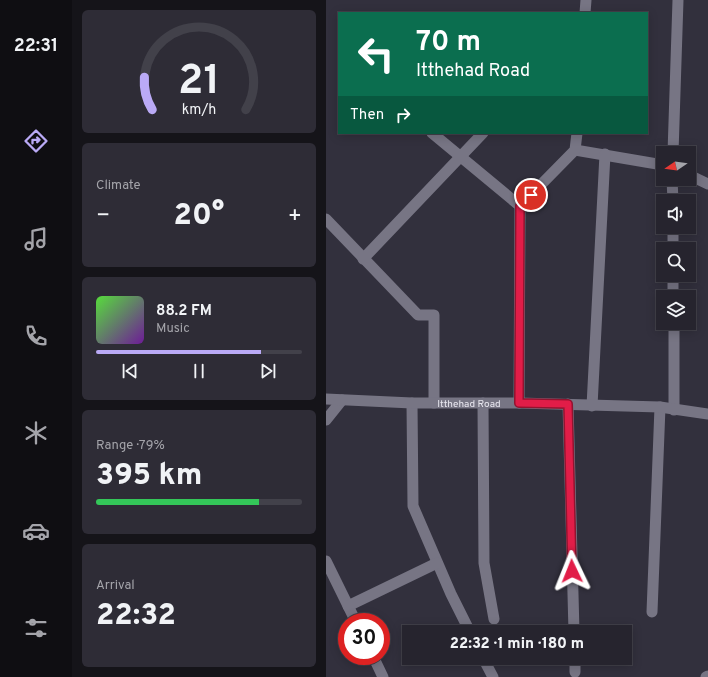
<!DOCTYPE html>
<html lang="en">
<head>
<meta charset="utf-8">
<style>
	body { margin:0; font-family:Overpass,sans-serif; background:#2e2c36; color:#f1f3f6; height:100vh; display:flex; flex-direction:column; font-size:15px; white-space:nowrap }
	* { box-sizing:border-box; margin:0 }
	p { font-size:13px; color:#a4a4aa }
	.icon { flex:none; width:22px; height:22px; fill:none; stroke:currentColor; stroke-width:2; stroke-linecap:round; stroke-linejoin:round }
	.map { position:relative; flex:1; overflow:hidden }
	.sheet { display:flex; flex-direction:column; gap:10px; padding:10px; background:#151419; width:254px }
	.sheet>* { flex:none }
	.guide { position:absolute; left:12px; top:12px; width:310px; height:122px; border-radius:0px; box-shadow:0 2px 10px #0003,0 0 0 1px #42414a; background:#0b6e4f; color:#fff; overflow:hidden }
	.needle { width:26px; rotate:257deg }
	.controls { position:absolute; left:330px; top:146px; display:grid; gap:8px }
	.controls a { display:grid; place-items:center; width:40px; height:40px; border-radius:0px; background:#26242e; box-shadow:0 2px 10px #0003,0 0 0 1px #42414a; font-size:20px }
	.speed { position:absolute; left:12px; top:613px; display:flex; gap:8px; font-size:20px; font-weight:700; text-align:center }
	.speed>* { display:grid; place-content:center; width:52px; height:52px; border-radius:50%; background:#26242e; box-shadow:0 2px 10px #0003,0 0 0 1px #42414a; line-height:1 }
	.speed .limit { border:6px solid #d22; background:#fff; color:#111 }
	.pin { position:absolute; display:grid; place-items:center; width:34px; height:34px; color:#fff; margin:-17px; border:2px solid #fff; border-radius:50%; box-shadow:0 1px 4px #0007 }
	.me { position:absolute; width:44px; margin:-22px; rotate:358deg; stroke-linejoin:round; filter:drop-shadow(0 0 3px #0008) }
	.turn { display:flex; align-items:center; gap:14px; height:84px; padding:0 12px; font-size:18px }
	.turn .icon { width:52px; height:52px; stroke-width:2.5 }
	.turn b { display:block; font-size:28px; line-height:34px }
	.then { display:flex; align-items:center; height:38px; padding:0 12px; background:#0003; gap:8px; font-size:15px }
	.big { font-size:30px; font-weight:800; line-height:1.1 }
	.sheet .card { flex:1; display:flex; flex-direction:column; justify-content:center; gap:6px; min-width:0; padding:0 14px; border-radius:6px; background:#2e2c36 }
	.sheet .dial { align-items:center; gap:0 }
	.dial svg { height:104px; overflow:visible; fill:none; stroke:#42414a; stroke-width:7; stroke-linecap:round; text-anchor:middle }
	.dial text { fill:#f1f3f6; stroke:none }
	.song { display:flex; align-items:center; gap:12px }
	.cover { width:48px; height:48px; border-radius:6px; background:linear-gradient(135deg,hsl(110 70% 55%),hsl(280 70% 35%)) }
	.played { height:4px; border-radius:2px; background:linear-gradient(90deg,#baaaf6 80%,#42414a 80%) }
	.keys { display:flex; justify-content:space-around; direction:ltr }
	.heat { display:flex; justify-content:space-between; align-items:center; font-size:22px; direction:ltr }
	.charge { height:6px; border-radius:3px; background:linear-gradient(90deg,#34c759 79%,#42414a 0) }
	.trip { position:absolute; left:76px; top:625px; width:230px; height:40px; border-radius:0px; background:#26242e; box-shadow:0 2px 10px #0003,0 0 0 1px #42414a; font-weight:800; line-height:40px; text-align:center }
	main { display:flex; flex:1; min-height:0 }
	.tabs { display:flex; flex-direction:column; width:72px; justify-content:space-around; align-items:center; background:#0f0e12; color:#a4a4aa }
	.tabs .icon { width:28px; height:28px }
	.tabs .on { color:#baaaf6 }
	.tabs b { font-size:18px; color:#f1f3f6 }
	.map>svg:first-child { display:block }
</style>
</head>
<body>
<main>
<nav class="tabs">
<b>22:31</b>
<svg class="icon on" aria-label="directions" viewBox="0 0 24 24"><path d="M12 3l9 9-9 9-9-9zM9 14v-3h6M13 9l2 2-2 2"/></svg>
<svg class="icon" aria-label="music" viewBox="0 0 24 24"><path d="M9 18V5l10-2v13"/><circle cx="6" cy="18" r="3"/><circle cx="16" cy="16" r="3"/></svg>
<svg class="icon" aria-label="phone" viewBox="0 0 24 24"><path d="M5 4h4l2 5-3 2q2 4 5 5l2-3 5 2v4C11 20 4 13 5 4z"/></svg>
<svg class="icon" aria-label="climate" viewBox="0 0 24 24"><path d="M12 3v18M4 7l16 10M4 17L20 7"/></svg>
<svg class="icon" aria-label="car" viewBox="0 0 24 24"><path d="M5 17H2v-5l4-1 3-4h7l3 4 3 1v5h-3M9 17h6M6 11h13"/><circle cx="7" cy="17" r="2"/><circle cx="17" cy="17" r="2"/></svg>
<svg class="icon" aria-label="filters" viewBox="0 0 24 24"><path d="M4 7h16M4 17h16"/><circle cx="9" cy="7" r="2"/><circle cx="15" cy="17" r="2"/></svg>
</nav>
<section class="sheet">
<div class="card dial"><svg viewBox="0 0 100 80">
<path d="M14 69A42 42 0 1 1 86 69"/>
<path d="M14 69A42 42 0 0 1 8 44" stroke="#baaaf6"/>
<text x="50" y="56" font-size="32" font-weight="700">21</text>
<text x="50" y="72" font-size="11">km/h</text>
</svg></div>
<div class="card"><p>Climate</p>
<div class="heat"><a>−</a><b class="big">20°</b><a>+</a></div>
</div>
<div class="card">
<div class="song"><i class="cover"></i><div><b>88.2 FM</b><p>Music</p></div></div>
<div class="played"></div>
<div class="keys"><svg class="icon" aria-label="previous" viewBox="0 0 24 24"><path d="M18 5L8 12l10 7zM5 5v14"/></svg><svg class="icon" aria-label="pause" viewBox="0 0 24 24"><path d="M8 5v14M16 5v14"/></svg><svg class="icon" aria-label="next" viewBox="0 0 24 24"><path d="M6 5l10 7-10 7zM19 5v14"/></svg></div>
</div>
<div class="card"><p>Range · 79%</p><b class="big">395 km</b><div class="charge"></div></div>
<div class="card"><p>Arrival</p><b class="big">22:32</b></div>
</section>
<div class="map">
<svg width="382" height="677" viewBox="0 0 382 677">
	<rect width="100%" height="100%" fill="#32303d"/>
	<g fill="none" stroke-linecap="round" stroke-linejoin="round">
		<g stroke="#777584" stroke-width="11">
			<path d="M259,13l1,-13"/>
			<path d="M106,133l88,73 -1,197"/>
			<path d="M249,150l88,15"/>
			<path d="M347,153l5,-153"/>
			<path d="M363,175l19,9"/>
			<path d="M346,179l1,22"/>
			<path d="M194,206l55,-56 2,-17"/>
			<path d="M0,219l92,96h16v88"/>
			<path d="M347,227v22"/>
			<path d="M37,259l120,-126"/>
			<path d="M347,275v22"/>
			<path d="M348,323v87"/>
			<path d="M86,403l1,103 38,88 19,38"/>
			<path d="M157,403l1,160 10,56"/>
			<path d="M242,404l6,228"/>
			<path d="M266,406l13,-252"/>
			<path d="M0,420l16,-20"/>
			<path d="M0,561l30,61"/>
			<path d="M22,606l89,-43"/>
			<path d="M326,612l8,-205"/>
			<path d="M47,656l10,21"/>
			<path d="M157,658l10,19"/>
			<path d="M249,658v14"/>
			<path d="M380,677l2,-1"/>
		</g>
		<path stroke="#777584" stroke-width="11" id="s1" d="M0,399l86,4h107l141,4 48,7"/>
	</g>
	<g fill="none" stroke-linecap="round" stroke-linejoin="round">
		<defs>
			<path id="route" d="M205,195l-11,11 -1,197 49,1 4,167"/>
		</defs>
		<use href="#route" stroke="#92132f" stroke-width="10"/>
		<use href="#route" stroke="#e11d48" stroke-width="7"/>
	</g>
	<g text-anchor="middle" stroke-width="4" stroke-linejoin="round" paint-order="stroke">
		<g font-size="10" fill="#e9e7f0" stroke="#282633">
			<text dy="4" stroke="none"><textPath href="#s1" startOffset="143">Itthehad Road</textPath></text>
		</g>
	</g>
</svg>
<div class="controls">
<a><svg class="needle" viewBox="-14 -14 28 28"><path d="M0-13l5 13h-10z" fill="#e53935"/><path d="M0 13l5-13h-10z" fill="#a4a4aa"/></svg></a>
<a><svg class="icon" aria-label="sound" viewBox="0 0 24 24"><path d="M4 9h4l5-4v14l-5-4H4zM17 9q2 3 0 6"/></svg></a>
<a><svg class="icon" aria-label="search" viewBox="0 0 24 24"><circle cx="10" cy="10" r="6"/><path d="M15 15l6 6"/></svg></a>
<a><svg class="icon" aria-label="layers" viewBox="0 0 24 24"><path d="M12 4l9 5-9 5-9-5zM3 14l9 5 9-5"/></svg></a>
</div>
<div class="speed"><div class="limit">30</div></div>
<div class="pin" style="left:205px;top:195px;background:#d93025"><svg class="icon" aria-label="arrive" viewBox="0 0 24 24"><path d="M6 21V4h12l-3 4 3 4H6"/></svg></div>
<svg class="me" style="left:246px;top:571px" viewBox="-20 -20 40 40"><path d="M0-17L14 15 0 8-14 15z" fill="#e11d48" stroke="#fff" stroke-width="4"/></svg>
<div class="trip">22:32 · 1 min · 180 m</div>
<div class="guide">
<div class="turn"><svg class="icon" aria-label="left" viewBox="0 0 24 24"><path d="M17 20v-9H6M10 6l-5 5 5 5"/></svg><div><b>70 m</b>Itthehad Road</div></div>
<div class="then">Then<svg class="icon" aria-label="right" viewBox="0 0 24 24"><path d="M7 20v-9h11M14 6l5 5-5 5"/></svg></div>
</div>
</div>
</main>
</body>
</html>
